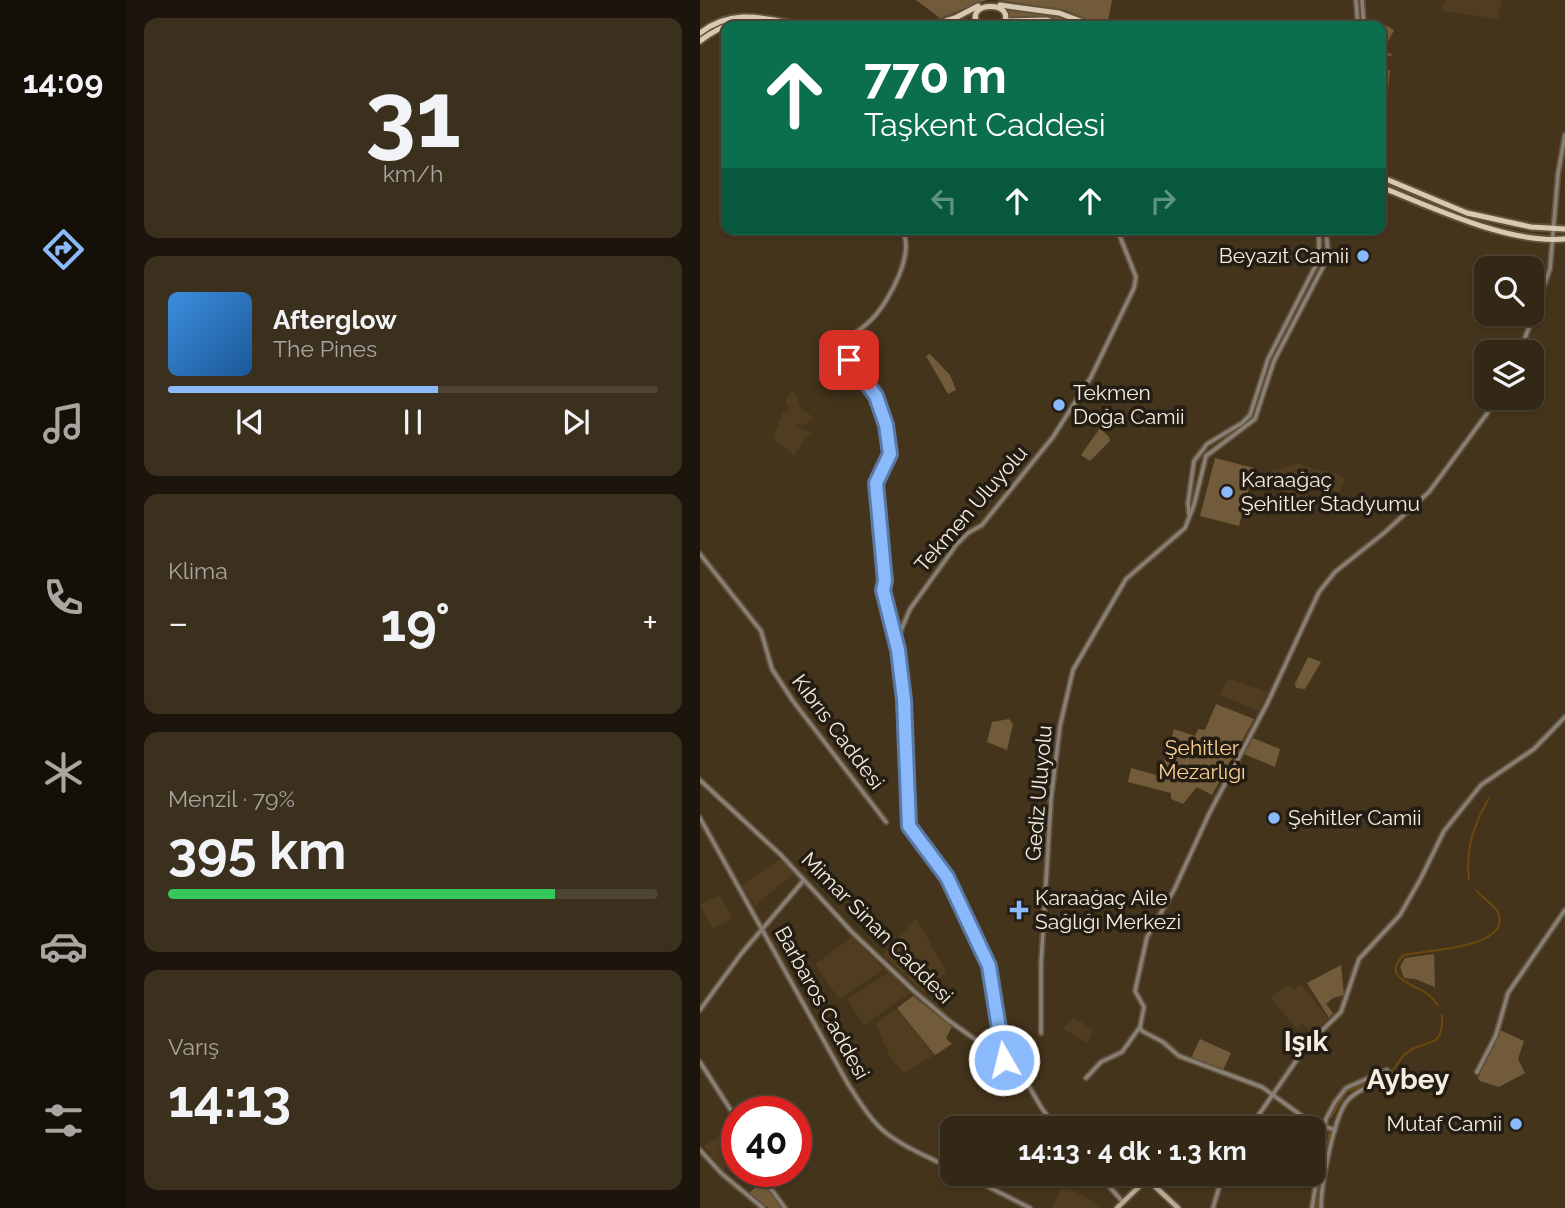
<!DOCTYPE html>
<html lang="tr">
<head>
<meta charset="utf-8">
<style>
	body { margin:0; font-family:Raleway,sans-serif; background:#3b2f1e; color:#f1f3f6; height:100vh; display:flex; flex-direction:column; font-size:26px; white-space:nowrap }
	* { box-sizing:border-box; margin:0 }
	p { font-size:23px; color:#a9a5a0 }
	.icon { flex:none; width:38px; height:38px; fill:none; stroke:currentColor; stroke-width:2; stroke-linecap:round; stroke-linejoin:round }
	.map { position:relative; flex:1; overflow:hidden }
	.details { display:flex; flex-direction:column; gap:18px; padding:18px; background:#1c150c; width:574px }
	.details>* { flex:none }
	.banner { position:absolute; left:21px; top:21px; width:665px; height:214px; border-radius:14px; box-shadow:0 2px 5px #0004,0 0 0 2px #4e4434; background:#0b6e4f; color:#fff; overflow:hidden }
	.buttons { position:absolute; left:774px; top:256px; display:grid; gap:14px }
	.buttons a { display:grid; place-items:center; width:70px; height:70px; border-radius:14px; background:#332715; box-shadow:0 2px 5px #0004,0 0 0 2px #4e4434; font-size:35px }
	.speed { position:absolute; left:21px; top:1096px; display:flex; gap:14px; font-size:35px; font-weight:700; text-align:center }
	.speed>* { display:grid; place-content:center; width:91px; height:91px; border-radius:50%; background:#332715; box-shadow:0 2px 5px #0004,0 0 0 2px #4e4434; line-height:1 }
	.speed .limit { border:10px solid #d22; background:#fff; color:#111 }
	.pin { position:absolute; display:grid; place-items:center; width:60px; height:60px; color:#fff; margin:-30px; border-radius:14px; box-shadow:0 4px 10px #0006 }
	.me { position:absolute; width:77px; margin:-38px; rotate:352deg; stroke-linejoin:round; filter:drop-shadow(0 0 5px #0008) }
	.turn { display:flex; align-items:center; gap:24px; height:147px; padding:0 28px; font-size:32px }
	.turn .icon { width:91px; height:91px; stroke-width:2.5 }
	.turn b { display:block; font-size:49px; line-height:60px }
	.lanes { display:flex; align-items:center; height:66px; padding:0 28px; background:#0003; justify-content:center; gap:35px; direction:ltr }
	.lanes .off { opacity:.35 }
	.big { font-size:52px; font-weight:700; line-height:1.1 }
	.details .card { flex:1; display:flex; flex-direction:column; justify-content:center; gap:10px; min-width:0; padding:0 24px; border-radius:14px; background:#3b2f1e }
	.details .dial { align-items:center; gap:0 }
	.dial b { font-size:91px; line-height:1 }
	.song { display:flex; align-items:center; gap:21px }
	.cover { width:84px; height:84px; border-radius:10px; background:linear-gradient(135deg,hsl(210 70% 55%),hsl(210 70% 35%)) }
	.played { height:7px; border-radius:4px; background:linear-gradient(90deg,#8abafc 55%,#4e4434 55%) }
	.keys { display:flex; justify-content:space-around; direction:ltr }
	.heat { display:flex; justify-content:space-between; align-items:center; font-size:38px; direction:ltr }
	.charge { height:10px; border-radius:5px; background:linear-gradient(90deg,#34c759 79%,#4e4434 0) }
	.trip { position:absolute; left:240px; top:1116px; width:385px; height:70px; border-radius:14px; background:#332715; box-shadow:0 2px 5px #0004,0 0 0 2px #4e4434; font-weight:700; line-height:70px; text-align:center }
	main { display:flex; flex:1; min-height:0 }
	.tab-bar { display:flex; flex-direction:column; width:126px; justify-content:space-around; align-items:center; background:#141008; color:#a9a5a0 }
	.tab-bar .icon { width:49px; height:49px }
	.tab-bar .on { color:#8abafc }
	.tab-bar b { font-size:32px; color:#f1f3f6 }
	.map>svg:first-child { display:block }
</style>
</head>
<body>
<main>
<nav class="tab-bar">
<b>14:09</b>
<svg class="icon on" aria-label="directions" viewBox="0 0 24 24"><path d="M12 3l9 9-9 9-9-9zM9 14v-3h6M13 9l2 2-2 2"/></svg>
<svg class="icon" aria-label="music" viewBox="0 0 24 24"><path d="M9 18V5l10-2v13"/><circle cx="6" cy="18" r="3"/><circle cx="16" cy="16" r="3"/></svg>
<svg class="icon" aria-label="phone" viewBox="0 0 24 24"><path d="M5 4h4l2 5-3 2q2 4 5 5l2-3 5 2v4C11 20 4 13 5 4z"/></svg>
<svg class="icon" aria-label="climate" viewBox="0 0 24 24"><path d="M12 3v18M4 7l16 10M4 17L20 7"/></svg>
<svg class="icon" aria-label="car" viewBox="0 0 24 24"><path d="M5 17H2v-5l4-1 3-4h7l3 4 3 1v5h-3M9 17h6M6 11h13"/><circle cx="7" cy="17" r="2"/><circle cx="17" cy="17" r="2"/></svg>
<svg class="icon" aria-label="filters" viewBox="0 0 24 24"><path d="M4 7h16M4 17h16"/><circle cx="9" cy="7" r="2"/><circle cx="15" cy="17" r="2"/></svg>
</nav>
<section class="details">
<div class="card dial"><b>31</b><p>km/h</p></div>
<div class="card">
<div class="song"><i class="cover"></i><div><b>Afterglow</b><p>The Pines</p></div></div>
<div class="played"></div>
<div class="keys"><svg class="icon" aria-label="previous" viewBox="0 0 24 24"><path d="M18 5L8 12l10 7zM5 5v14"/></svg><svg class="icon" aria-label="pause" viewBox="0 0 24 24"><path d="M8 5v14M16 5v14"/></svg><svg class="icon" aria-label="next" viewBox="0 0 24 24"><path d="M6 5l10 7-10 7zM19 5v14"/></svg></div>
</div>
<div class="card"><p>Klima</p>
<div class="heat"><a>−</a><b class="big">19°</b><a>+</a></div>
</div>
<div class="card"><p>Menzil · 79%</p><b class="big">395 km</b><div class="charge"></div></div>
<div class="card"><p>Varış</p><b class="big">14:13</b></div>
</section>
<div class="map">
<svg width="865" height="1208" viewBox="0 0 865 1208">
	<rect width="100%" height="100%" fill="#44341c"/>
	<g fill="#503c1e">
		<path d="M747,0h55l-4,19 -55,-8 -2,-5z"/>
		<path d="M93,389l9,20 11,8 -11,10 -3,-3 -3,3 15,5 -17,23 -21,-16 10,-27 2,2 5,-5 -5,-7z"/>
		<path d="M599,463l7,4 30,6 10,5 -7,15 -29,-12 -12,19 -31,-20 2,-8z"/>
		<path d="M528,679l40,13 -10,19 -38,-16z"/>
		<path d="M81,858l13,15 -39,33 -13,-21z"/>
		<path d="M20,895l13,23 -20,11 -13,-24z"/>
		<path d="M216,918l30,53 -21,23 -42,-39z"/>
		<path d="M152,937l32,32 -45,30 -24,-35z"/>
		<path d="M189,972l21,21 -46,32 -17,-26z"/>
		<path d="M588,984l6,6 7,-6 27,34 -14,15 -12,-9 -4,6 -27,-32z"/>
		<path d="M196,1008l38,47 -30,18 -14,-16 -14,-33z"/>
		<path d="M374,1017l20,14 -7,12 -24,-14z"/>
		<path d="M35,1128l2,30 -14,12 -20,-24z"/>
		<path d="M363,1185l29,16 9,7h-49z"/>
	</g>
	<g fill="#715b3a">
		<path d="M216,0h71l-47,18z"/>
		<path d="M299,0h113l-5,26h-3l-39,-16z"/>
		<path d="M307,8l54,8 24,10c-11,0 -18,-4 -28,-7 -16,-4 -33,-3 -48,-1z"/>
		<path d="M674,19l20,11 -10,20 9,5 -12,3v-32h-7z"/>
		<path d="M690,70l-4,44 -5,13v-56z"/>
		<path d="M230,354l20,21 6,15 -8,4 -22,-38z"/>
		<path d="M400,428l9,9 1,4 -20,20 -9,-6z"/>
		<path d="M515,458l39,10 -15,58 -39,-10z"/>
		<path d="M608,657l13,5 -16,27 -9,-1 -1,-4z"/>
		<path d="M516,704l38,15 -42,76 -15,-8 -14,17 -12,-5v-6l-43,-11 3,-14 29,8 14,-47 21,7 3,-7 7,1z"/>
		<path d="M309,719l4,5 -6,26 -20,-8 5,-20z"/>
		<path d="M553,738l27,11 -5,18 -31,-13z"/>
		<path d="M734,954l1,33 -20,-8 -11,-1 -4,-11 5,-9z"/>
		<path d="M641,965l3,30 -11,3 -7,6 7,9 -4,5 -22,-35z"/>
		<path d="M213,996l39,31 -6,11 6,6 -17,11 -38,-47z"/>
		<path d="M800,1030l24,11 -6,18 7,14 -26,14 -19,-6 -2,-3z"/>
		<path d="M500,1039l31,14 -8,17 -32,-12z"/>
		<path d="M61,1182l22,26h-14l-21,-14z"/>
	</g>
	<g fill="none" stroke-linecap="round" stroke-linejoin="round">
		<g stroke="#6c4a0b" stroke-width="2">
			<path d="M769,880c-4,-30 5,-56 20,-82"/>
			<path d="M738,1005c-4,-5 -7,-9 -12,-12 -13,-9 -46,-16 -22,-38 19,-5 105,-6 95,-40 -3,-10 -16,-16 -22,-24"/>
			<path d="M691,1072c5,-5 9,-13 14,-18 20,-17 39,-2 37,-39"/>
			<path d="M631,1117l15,-25 41,-17"/>
			<path d="M616,1208l14,-78"/>
		</g>
		<defs>
			<g id="tertiary">
				<path d="M656,0l2,26"/>
				<path d="M662,0l2,26"/>
				<path d="M820,352l30,-83 8,-95 7,-39"/>
				<path d="M489,514l-1,-11 6,-42 13,-17 35,-21 8,-8 18,-56 51,-100v-30"/>
				<path d="M0,554l61,77 11,38 21,32 93,121"/>
				<path d="M196,645l-13,-55 2,-9 -9,-98 14,-29 -4,-29 -10,-29 -38,-51c12,-8 25,-16 35,-27 16,-17 44,-67 28,-89"/>
				<path d="M0,780l81,75 71,77 63,60 33,28 56,40 26,28 11,19 16,22"/>
				<path d="M0,818l148,266c10,15 22,36 37,48 20,16 44,25 67,37"/>
				<path d="M0,1010l41,-56 63,-74"/>
				<path d="M440,1027l2,4 21,11 16,14 83,31 47,34 26,9"/>
				<path d="M341,1033v-69l10,-165 9,-73 13,-56 53,-91 59,-51 9,-23 12,-49 49,-37 19,-58 49,-94 5,-15 -2,-23"/>
				<path d="M304,1060l-15,-94 -42,-89 -38,-51 -4,-106 -6,-63v-22l11,-26 47,-65 11,-11 14,-8 71,-88 38,-60 43,-89 2,-11 -19,-48"/>
				<path d="M0,1062l32,50 5,14"/>
				<path d="M777,1072l19,-37 12,-42 57,-83"/>
				<path d="M386,1078l15,-16 21,-10 18,-25 4,-20 -9,-16 12,-54 27,-47 35,-76 59,-112 51,-110 16,-20 49,-39 45,-41 57,-77 11,-18"/>
				<path d="M549,1129l58,-84 34,-33 18,-53 41,-44 21,-37 23,-47 37,-46 53,-36 31,-32"/>
				<path d="M0,1150l21,23 42,35"/>
				<path d="M58,1171l27,37"/>
				<path d="M263,1174l67,34"/>
				<path d="M398,1174l25,28"/>
				<path d="M513,1208l10,-34"/>
				<path d="M612,1208l14,-89 9,-17 11,-14 41,-18 6,8c-14,5 -33,10 -44,21 -15,14 -28,87 -28,109"/>
			</g>
			<path id="secondary" d="M417,1208l30,-29 31,29"/>
			<g id="primary">
				<path d="M300,5l59,8 35,13"/>
				<path d="M305,21l41,-1 20,6"/>
				<path d="M231,26l26,-9 21,-11"/>
				<path d="M279,26c-19,-26 42,-26 23,0"/>
				<path d="M0,33c36,-27 67,-13 107,-7"/>
				<path d="M0,41c25,-19 40,-21 70,-15"/>
				<path d="M681,177l86,36 64,14 34,2"/>
				<path d="M681,187c53,21 127,57 184,52"/>
			</g>
		</defs>
		<use href="#tertiary" stroke="#61513b" stroke-width="7"/>
		<use href="#secondary" stroke="#61513b" stroke-width="8"/>
		<use href="#primary" stroke="#61513b" stroke-width="9"/>
		<use href="#tertiary" stroke="#898075" stroke-width="3.5"/>
		<use href="#secondary" stroke="#b7aa97" stroke-width="4.5"/>
		<use href="#primary" stroke="#dac9b2" stroke-width="5"/>
	</g>
	<g fill="none" stroke-linecap="round" stroke-linejoin="round">
		<defs>
			<path id="route" d="M149,360l27,36 10,29 4,29 -14,29 9,98 -2,9 15,60 6,50 5,126 38,51 42,89 15,94"/>
		</defs>
		<use href="#route" stroke="#5a79a4" stroke-width="18"/>
		<use href="#route" stroke="#8abafc" stroke-width="12"/>
	</g>
	<g fill="#8abafc" stroke="#241d13" stroke-width="2.5">
		<circle cx="663" cy="256" r="7"/>
		<circle cx="359" cy="405" r="7"/>
		<circle cx="527" cy="492" r="7"/>
		<circle cx="574" cy="818" r="7"/>
		<path d="M315.5 899.5h7v7h7v7h-7v7h-7v-7h-7v-7h7z"/>
		<circle cx="816" cy="1124" r="7"/>
	</g>
	<g text-anchor="middle" stroke-width="7" stroke-linejoin="round" paint-order="stroke">
		<g font-size="21" fill="#f7ecde" stroke="#241d13" text-anchor="start">
			<text x="649" y="263" text-anchor="end">Beyazıt Camii</text>
			<text x="373" y="400">Tekmen<tspan x="373" dy="24">Doğa Camii</tspan></text>
			<text x="541" y="487">Karaağaç<tspan x="541" dy="24">Şehitler Stadyumu</tspan></text>
			<text x="588" y="825">Şehitler Camii</text>
			<text x="335" y="905">Karaağaç Aile<tspan x="335" dy="24">Sağlığı Merkezi</tspan></text>
			<text x="802" y="1131" text-anchor="end">Mutaf Camii</text>
		</g>
		<g font-size="21" fill="#f7ecde" stroke="#241d13">
			<text transform="translate(271 509) rotate(-49)" y="7">Tekmen Uluyolu</text>
			<text transform="translate(138 732) rotate(53)" y="7">Kıbrıs Caddesi</text>
			<text transform="translate(339 793) rotate(-85)" y="7">Gediz Uluyolu</text>
			<text transform="translate(177 928) rotate(45)" y="7">Mimar Sinan Caddesi</text>
			<text transform="translate(122 1003) rotate(61)" y="7">Barbaros Caddesi</text>
		</g>
		<g font-size="21" fill="#fcd192" stroke="#241d13">
			<text x="502" y="755">Şehitler<tspan x="502" dy="24">Mezarlığı</tspan></text>
		</g>
		<g font-size="28" font-weight="bold" fill="#f7ecde" stroke="#241d13">
			<text x="606" y="1051">Işık</text>
			<text x="708" y="1089">Aybey</text>
		</g>
	</g>
</svg>
<div class="buttons">
<a><svg class="icon" aria-label="search" viewBox="0 0 24 24"><circle cx="10" cy="10" r="6"/><path d="M15 15l6 6"/></svg></a>
<a><svg class="icon" aria-label="layers" viewBox="0 0 24 24"><path d="M12 4l9 5-9 5-9-5zM3 14l9 5 9-5"/></svg></a>
</div>
<div class="speed"><div class="limit">40</div></div>
<div class="pin" style="left:149px;top:360px;background:#d93025"><svg class="icon" aria-label="arrive" viewBox="0 0 24 24"><path d="M6 21V4h12l-3 4 3 4H6"/></svg></div>
<svg class="me" style="left:304px;top:1060px" viewBox="-20 -20 40 40"><circle r="17" fill="#8abafc" stroke="#fff" stroke-width="3"/><path d="M0-11L8 9 0 5-8 9z" fill="#fff"/></svg>
<div class="trip">14:13 · 4 dk · 1.3 km</div>
<div class="banner">
<div class="turn"><svg class="icon" aria-label="ahead" viewBox="0 0 24 24"><path d="M12 20V5M6 11l6-6 6 6"/></svg><div><b>770 m</b>Taşkent Caddesi</div></div>
<div class="lanes"><svg class="icon off" aria-label="left" viewBox="0 0 24 24"><path d="M17 20v-9H6M10 6l-5 5 5 5"/></svg><svg class="icon" aria-label="ahead" viewBox="0 0 24 24"><path d="M12 20V5M6 11l6-6 6 6"/></svg><svg class="icon" aria-label="ahead" viewBox="0 0 24 24"><path d="M12 20V5M6 11l6-6 6 6"/></svg><svg class="icon off" aria-label="right" viewBox="0 0 24 24"><path d="M7 20v-9h11M14 6l5 5-5 5"/></svg></div>
</div>
</div>
</main>
</body>
</html>
